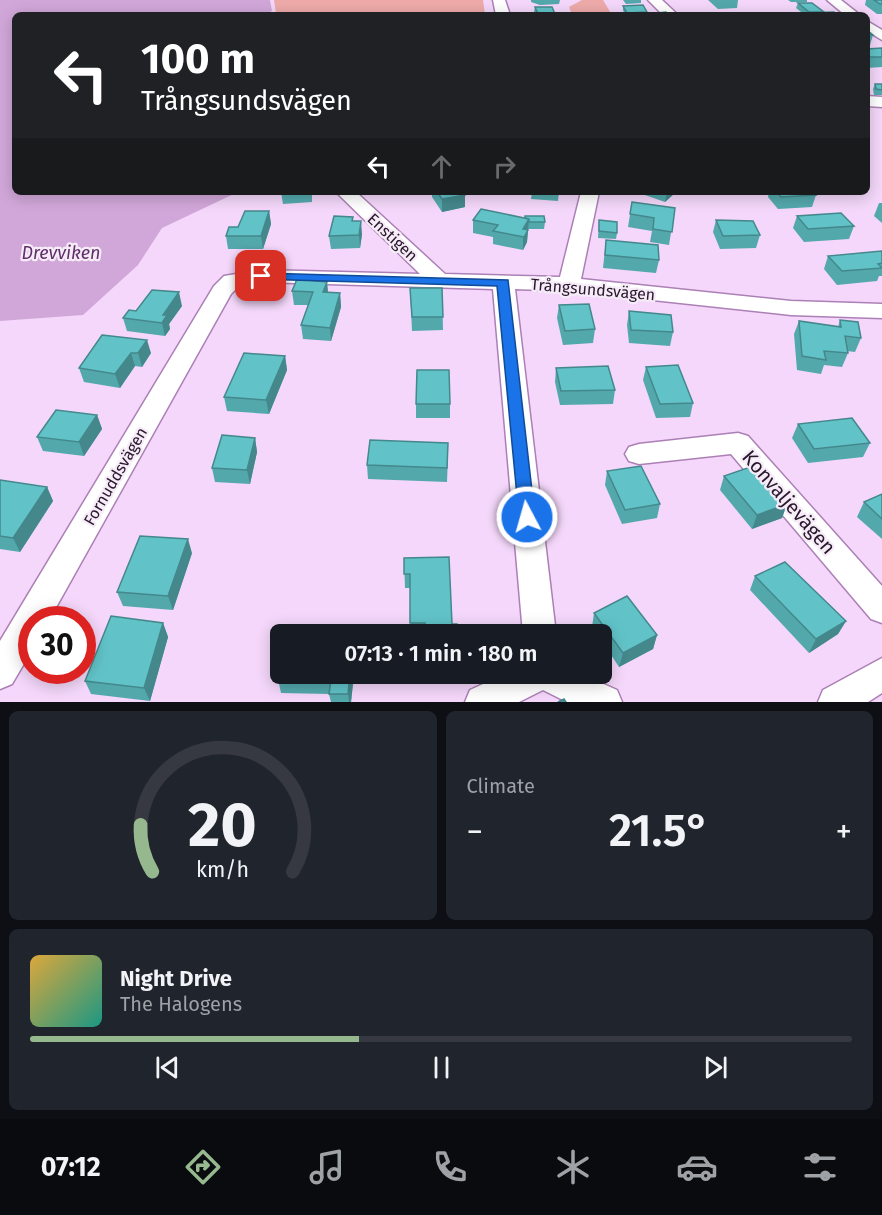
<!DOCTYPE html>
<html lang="en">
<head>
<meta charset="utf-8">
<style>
	body { margin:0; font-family:"Fira Sans",sans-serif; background:#20242c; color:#f1f3f6; height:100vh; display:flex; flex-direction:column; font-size:22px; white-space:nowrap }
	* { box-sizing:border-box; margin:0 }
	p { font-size:20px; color:#9ea1a6 }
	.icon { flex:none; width:33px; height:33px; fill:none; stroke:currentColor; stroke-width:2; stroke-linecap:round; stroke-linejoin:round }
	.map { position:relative; height:702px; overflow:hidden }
	.drawer { display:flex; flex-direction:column; gap:9px; padding:9px; background:#0d0f14; flex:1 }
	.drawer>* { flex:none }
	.top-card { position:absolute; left:12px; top:12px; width:858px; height:183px; border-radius:9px; box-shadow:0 3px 15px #0003; background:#202124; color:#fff; overflow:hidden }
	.speed { position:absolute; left:18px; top:606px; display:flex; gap:12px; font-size:30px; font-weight:700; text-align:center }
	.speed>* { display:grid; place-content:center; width:78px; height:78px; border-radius:50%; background:#171b24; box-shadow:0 3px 15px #0003; line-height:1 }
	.speed .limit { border:9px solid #d22; background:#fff; color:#111 }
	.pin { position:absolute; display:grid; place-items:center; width:51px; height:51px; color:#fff; margin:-26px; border-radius:12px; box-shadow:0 3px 9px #0006 }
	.me { position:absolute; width:66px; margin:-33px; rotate:354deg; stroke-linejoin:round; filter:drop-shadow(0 0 4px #0008) }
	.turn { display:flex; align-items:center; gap:21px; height:126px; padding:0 30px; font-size:27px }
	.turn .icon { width:78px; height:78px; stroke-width:2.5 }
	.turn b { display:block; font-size:42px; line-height:51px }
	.lanes { display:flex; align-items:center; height:57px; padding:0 30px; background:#0003; justify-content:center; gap:30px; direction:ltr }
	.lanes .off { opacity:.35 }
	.big { font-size:45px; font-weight:600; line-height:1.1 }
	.drawer .card { flex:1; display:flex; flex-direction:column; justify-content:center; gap:9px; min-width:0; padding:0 21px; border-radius:9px; background:#20242c }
	.drawer .dial { align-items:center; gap:0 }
	.dial svg { height:156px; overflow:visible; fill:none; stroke:#363941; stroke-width:7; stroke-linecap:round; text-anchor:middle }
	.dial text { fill:#f1f3f6; stroke:none }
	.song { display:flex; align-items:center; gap:18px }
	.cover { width:72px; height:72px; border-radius:9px; background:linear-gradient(135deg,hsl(40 70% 55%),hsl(170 70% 35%)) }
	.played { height:6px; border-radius:3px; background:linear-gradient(90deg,#95b88f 40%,#363941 40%) }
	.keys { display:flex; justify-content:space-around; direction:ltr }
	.heat { display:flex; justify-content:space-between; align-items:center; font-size:33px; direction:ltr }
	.drawer .tiles { flex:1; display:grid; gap:9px; grid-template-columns:1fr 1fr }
	.card:last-child { grid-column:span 2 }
	.trip { position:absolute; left:270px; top:624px; width:342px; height:60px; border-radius:9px; background:#171b24; box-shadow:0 3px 15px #0003; font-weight:600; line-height:60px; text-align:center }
	.dock { display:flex; height:96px; justify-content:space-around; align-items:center; background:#090b0e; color:#9ea1a6 }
	.dock .icon { width:42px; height:42px }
	.dock .active { color:#95b88f }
	.dock b { font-size:27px; color:#f1f3f6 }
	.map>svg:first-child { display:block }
</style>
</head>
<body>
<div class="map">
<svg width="882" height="702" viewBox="0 0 882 702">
	<rect width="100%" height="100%" fill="#f4d7fa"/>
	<g fill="#edaaa9">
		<path d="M274,0h209l2,15h-213l4,-2z"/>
		<path d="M582,0h21l9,15h-40l-3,-8z"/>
	</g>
	<path fill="#d1a7d9" d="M0,0h270l2,11 -10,4h-247v177h223l-76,36 -24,37 -55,50 -83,6z"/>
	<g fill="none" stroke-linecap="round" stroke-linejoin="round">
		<defs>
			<g id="minor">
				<path d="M493,0h12l5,15h-14z"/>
				<path d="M648,0h14l16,15h-15z"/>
				<path d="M827,0h14l19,15h-15z"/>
				<path d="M867,21l15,9v10l-15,-9z"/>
				<path d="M867,96l15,1v10l-15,-1z"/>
				<path d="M336,192h20l89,82 115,3 21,-85h18l-18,87 210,22 91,3v14l-91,-3 -222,-24 -54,-2 41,345h-33l-30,-345 -232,-7 -22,4 -8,8 -182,326h-17v30l-20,34 -12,5v-48l214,-355 10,-10 37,-6 159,4z"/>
				<path d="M738,433l10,3 134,150v37l-11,-4 -140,-165 -92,10 -10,-3 -4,-7 4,-7 10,-3z"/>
				<path d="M882,658v35l-14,9h-50l5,-12z"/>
				<path d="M505,674h76l36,16 5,12h-55l-24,-12 -24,12h-54l5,-12z"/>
			</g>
		</defs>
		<use href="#minor" stroke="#ac80b6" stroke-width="3"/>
		<use href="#minor" fill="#fff" fill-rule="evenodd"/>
	</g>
	<g fill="#53a8ac">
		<path d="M531,0h29l-1,4 -19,1 -9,-3z"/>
		<path d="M623,0h18v3l-15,1z"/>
		<path d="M708,0h30l-1,8 -19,1z"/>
		<path d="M788,0h19v2h-16z"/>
		<path d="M866,0h16v14h-5l-12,-9z"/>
		<path d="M798,3l26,9 13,3h-32l-9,-7z"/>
		<path d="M623,6l24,6v3h-22l-2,-5z"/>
		<path d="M535,7l20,7v1h-19l-2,-3z"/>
		<path d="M867,30l6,5 -3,10h-3z"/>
		<path d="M882,48v19l-15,1v-19z"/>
		<path d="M875,84h7v11h-8l-1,-6z"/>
		<path d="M281,192h31v10l-29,2z"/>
		<path d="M432,192h31l2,3v12l-23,5 -10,-15z"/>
		<path d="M532,192h27l-1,9 -27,-2z"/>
		<path d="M642,192h34l-11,10 -23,-8z"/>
		<path d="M769,192h45l2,3 -4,12 -34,2 -10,-12z"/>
		<path d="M632,202l43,6 -6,37 -19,-3 2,-11 -24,-4z"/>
		<path d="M879,203h3v20l-8,-7z"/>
		<path d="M269,211l2,13 -8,25h-35l-2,-13 12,-9z"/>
		<path d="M797,216l57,10 -5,13 -45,3 -11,-14z"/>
		<path d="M473,220l72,2 -1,7h-16l-1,13 -4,8 -30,-6v-7l-20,-4z"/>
		<path d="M599,220l18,13 -1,6 -18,-1z"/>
		<path d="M716,220l44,15 -4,13 -36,1 -7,-17z"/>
		<path d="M353,221l9,13 -2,14 -29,1 -2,-13z"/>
		<path d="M606,240l53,20 -3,13 -53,-5z"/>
		<path d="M882,251v25h-3l-2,5 -40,4 -13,-16 4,-13z"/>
		<path d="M327,282l1,10 12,1 1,14 -10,34 -28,-2 -2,-14 7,-20h-14l-2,-14z"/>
		<path d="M410,288h32l1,42 -31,1z"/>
		<path d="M559,305l36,24 -2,14 -30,2 -6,-27z"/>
		<path d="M182,306l-13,18 1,5 -5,7 -38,-5 -4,-13 13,-7z"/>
		<path d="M629,311l44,21 -3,14 -41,-3 -2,-18z"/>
		<path d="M840,320l21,18 -6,14 -8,-1 1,2 -6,14 -18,-2 -3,9 -24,-4 -3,-36 5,-13 39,6z"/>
		<path d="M102,335l49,18 -9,14 -7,-1 -15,22 -36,-6 -5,-14z"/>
		<path d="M285,356l2,14 -18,44 -42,-3 -3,-14z"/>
		<path d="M646,367l47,36 -3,14 -34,1 -13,-38z"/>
		<path d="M556,368l59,22 -2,14 -53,1 -5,-23z"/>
		<rect x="416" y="404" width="34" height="14"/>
		<path d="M97,415l5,14 -18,27 -41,-5 -6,-14z"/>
		<path d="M798,424l72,19 -7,14 -55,6 -16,-25z"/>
		<path d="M255,438l2,14 -7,32 -35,-2 -3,-14z"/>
		<path d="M448,457l-1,25 -79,-3 -1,-14z"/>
		<path d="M607,471l53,33 -3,14 -35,6 -17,-39z"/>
		<path d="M724,476l63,28 -5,14 -30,11 -32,-39z"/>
		<path d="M0,480l47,7 6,14 -33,51 -20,-3z"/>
		<path d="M882,494v45l-25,-22 7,-15z"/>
		<path d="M192,553l-19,57 -50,-4 -6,-14z"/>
		<path d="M404,558l48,66 6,10h-47l-1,-46h-5z"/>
		<path d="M755,576l91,45 -8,13 -29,19 -59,-63z"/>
		<path d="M594,613l63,22 -4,14 -34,18 -17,-26v-7h-5l-5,-7z"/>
		<path d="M163,623l5,14 -18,64 -59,-7 -6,-13z"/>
		<path d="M280,674h74l-3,28h-20l-2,-8 -48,-1 -3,-14z"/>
	</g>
	<g fill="#44888c">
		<path d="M667,192h9l-11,10z"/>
		<path d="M465,195v12l-23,5v-13z"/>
		<path d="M269,211l2,13 -8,25 -2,-13z"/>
		<path d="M529,219l-2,23 -4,8v-21z"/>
		<path d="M361,221l1,13 -2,14 -1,-13z"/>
		<path d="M327,282l1,13 -5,-3z"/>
		<path d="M179,292l3,14 -13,18 1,5 -5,7 -3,-13 1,-8z"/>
		<path d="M340,293l1,14 -10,34 -1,-13z"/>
		<path d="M147,340l4,13 -9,14 -4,-14z"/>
		<path d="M131,353l4,13 -15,22 -5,-14z"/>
		<path d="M285,356l2,14 -18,44 -3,-14z"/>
		<path d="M97,415l5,14 -18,27 -5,-14z"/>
		<path d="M255,438l2,14 -7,32 -3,-14z"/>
		<path d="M47,487l6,14 -33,51 -7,-14z"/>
		<path d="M787,504l-5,14 -30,11 5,-14z"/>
		<path d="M188,539l4,14 -19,57 -5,-14z"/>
		<path d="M846,621l-8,13 -29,19 7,-14z"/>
		<path d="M163,623l5,14 -18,64 -6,-13z"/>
		<path d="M657,635l-4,14 -34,18 4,-14z"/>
		<path d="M350,674h4l-3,28h-2l-1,-8z"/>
	</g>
	<g fill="#61c3c8" stroke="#44888c" stroke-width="1.5">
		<path d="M874,0h8v4h-2z"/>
		<path d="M798,3h14l12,9h-15z"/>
		<path d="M643,5l4,7 -20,1 -4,-7z"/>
		<path d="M535,7h17l3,7h-17z"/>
		<path d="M666,12l4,3h-20l-2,-1z"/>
		<path d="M834,12l3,3h-29l-3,-2z"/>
		<path d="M752,13l3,2h-20l-2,-1z"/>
		<path d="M867,30l6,5h-6z"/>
		<path d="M882,48v9h-12l-3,-2v-6z"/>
		<path d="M875,84h7v6l-6,-1z"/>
		<path d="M437,192h26l2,3 -23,4z"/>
		<path d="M777,192h37l2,3 -35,2z"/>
		<path d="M632,202l43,6 -3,24 -19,-3 1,-11 -24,-4z"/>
		<path d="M481,209l48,10 -6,10 5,1 -4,7 -31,-6 5,-6 -25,-5z"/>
		<path d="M245,211h24l-8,25h-35l3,-9h9z"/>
		<path d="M841,213l13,13 -46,3 -11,-13z"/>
		<path d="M334,216l19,1 -1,4h9l-2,14 -30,1z"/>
		<path d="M525,216h19l1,6h-16v-3l-4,-1z"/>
		<path d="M599,220l18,2v11l-18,-2z"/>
		<path d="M716,220l37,1 7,14 -37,1z"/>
		<path d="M606,240l52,5 1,15 -54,-5z"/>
		<path d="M882,251v12l-4,1 4,4 -40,3 -14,-15z"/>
		<path d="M297,279l30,3 -4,10 17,1 -10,35 -29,-3 12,-33 -21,-1z"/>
		<path d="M410,288h32l1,29h-31z"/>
		<path d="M152,290l27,2 -16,23h4l-5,8 -39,-5 6,-8 7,1z"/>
		<path d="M589,304l6,25 -30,2 -6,-26z"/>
		<path d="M629,311l42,4 2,17 -42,-2z"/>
		<path d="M840,320l18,2 3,16 -16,-2 3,17 -24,-2 2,9 -24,-4 -3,-35 42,6z"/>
		<path d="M102,335l45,5 -9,13h-7l-16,21 -36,-6z"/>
		<path d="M244,353l41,3 -19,44 -42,-3z"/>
		<path d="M678,365l15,38 -33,1 -14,-37z"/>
		<path d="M608,366l7,24 -54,1 -5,-23z"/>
		<path d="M417,370h32l1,34h-34z"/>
		<path d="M56,410l41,5 -18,27 -42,-5z"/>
		<path d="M852,418l18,25 -56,6 -16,-25z"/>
		<path d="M222,435l33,3 -8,32 -35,-2z"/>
		<path d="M370,440l78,3 -1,25 -80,-3z"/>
		<path d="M641,466l19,38 -35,6 -18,-39z"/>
		<path d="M753,466l34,38 -30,11 -33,-39z"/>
		<path d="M0,480l47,7 -34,51 -13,-2z"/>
		<path d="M882,494v25l-18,-17z"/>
		<path d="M140,536l48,3 -20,57 -51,-4z"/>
		<path d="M449,557l3,67h5l1,10h-33v-11h-15v-49h-6v-16z"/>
		<path d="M785,562l61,59 -30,18 -61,-63z"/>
		<path d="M627,596l30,39 -34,18 -29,-40z"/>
		<path d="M111,616l52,7 -19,65 -59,-7z"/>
		<path d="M280,663v11h70l-2,20h-19l2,-14 -53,-1z"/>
		<path d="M564,699l2,3h-8z"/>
	</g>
	<path fill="#1a73e8" stroke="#114b97" stroke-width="1.5" d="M261,273l247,7 27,237 -2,5h-12l-2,-5 -22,-231 -240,-7v-5z"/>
	<g text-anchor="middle" stroke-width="4.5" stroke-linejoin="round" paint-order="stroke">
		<g font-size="16" fill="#29172c" stroke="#f6ecf8">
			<text transform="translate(393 237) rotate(43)" y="6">Enstigen</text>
			<text transform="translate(593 289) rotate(5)" y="6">Trångsundsvägen</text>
			<text transform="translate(115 476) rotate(-60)" y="6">Fornuddsvägen</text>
		</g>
		<g font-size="18" font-style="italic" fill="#612f6b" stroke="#f6ecf8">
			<text x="61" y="259">Drevviken</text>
		</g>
		<g font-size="20" fill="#29172c" stroke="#f6ecf8">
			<text transform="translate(789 502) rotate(49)" y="7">Konvaljevägen</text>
		</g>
	</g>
</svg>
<div class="speed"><div class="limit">30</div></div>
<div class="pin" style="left:261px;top:276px;background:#d93025"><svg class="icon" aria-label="arrive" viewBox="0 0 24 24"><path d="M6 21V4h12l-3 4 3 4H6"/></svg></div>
<svg class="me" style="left:527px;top:517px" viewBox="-20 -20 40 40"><circle r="17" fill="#1a73e8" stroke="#fff" stroke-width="3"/><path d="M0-11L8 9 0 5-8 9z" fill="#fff"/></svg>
<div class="trip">07:13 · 1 min · 180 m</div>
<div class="top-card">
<div class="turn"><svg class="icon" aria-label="left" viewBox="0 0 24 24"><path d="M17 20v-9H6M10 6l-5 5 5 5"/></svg><div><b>100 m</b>Trångsundsvägen</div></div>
<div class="lanes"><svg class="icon" aria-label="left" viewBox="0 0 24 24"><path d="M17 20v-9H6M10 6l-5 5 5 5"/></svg><svg class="icon off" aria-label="ahead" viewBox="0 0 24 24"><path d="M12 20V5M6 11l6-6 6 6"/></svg><svg class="icon off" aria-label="right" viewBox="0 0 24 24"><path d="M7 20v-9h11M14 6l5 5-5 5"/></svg></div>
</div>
</div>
<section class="drawer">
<div class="tiles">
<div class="card dial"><svg viewBox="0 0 100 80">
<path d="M14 69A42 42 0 1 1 86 69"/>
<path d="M14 69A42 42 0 0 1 8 45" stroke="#95b88f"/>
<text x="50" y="56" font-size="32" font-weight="700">20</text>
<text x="50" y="72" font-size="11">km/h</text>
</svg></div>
<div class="card"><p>Climate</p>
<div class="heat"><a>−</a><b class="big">21.5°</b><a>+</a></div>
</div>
<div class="card">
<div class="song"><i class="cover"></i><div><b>Night Drive</b><p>The Halogens</p></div></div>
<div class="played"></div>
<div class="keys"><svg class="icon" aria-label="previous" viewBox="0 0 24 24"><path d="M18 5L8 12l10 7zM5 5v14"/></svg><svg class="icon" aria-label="pause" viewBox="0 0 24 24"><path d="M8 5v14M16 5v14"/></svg><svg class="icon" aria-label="next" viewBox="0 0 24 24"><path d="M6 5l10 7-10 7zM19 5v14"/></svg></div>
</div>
</div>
</section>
<nav class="dock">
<b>07:12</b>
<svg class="icon active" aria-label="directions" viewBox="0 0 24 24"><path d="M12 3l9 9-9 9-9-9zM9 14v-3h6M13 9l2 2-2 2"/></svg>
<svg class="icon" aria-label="music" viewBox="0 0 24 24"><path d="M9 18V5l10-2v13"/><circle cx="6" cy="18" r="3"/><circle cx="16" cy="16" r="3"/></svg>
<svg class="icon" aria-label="phone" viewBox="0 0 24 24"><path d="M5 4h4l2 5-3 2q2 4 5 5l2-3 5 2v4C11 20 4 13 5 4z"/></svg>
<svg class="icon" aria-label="climate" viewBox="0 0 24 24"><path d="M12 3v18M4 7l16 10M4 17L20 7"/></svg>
<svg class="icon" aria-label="car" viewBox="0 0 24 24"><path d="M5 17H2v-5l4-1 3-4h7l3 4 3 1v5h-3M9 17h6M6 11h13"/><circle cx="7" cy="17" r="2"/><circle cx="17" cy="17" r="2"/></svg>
<svg class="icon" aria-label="filters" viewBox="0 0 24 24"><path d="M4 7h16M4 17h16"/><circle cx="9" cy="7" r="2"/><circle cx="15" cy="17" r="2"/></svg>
</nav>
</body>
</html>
